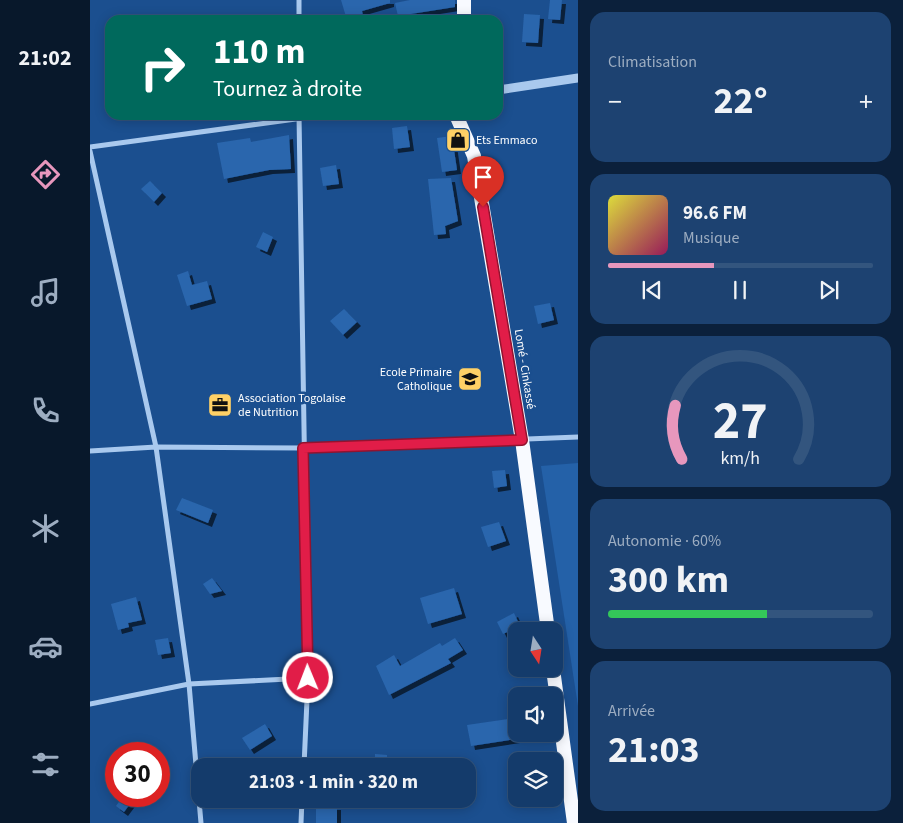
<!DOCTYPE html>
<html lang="fr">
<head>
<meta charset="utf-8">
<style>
	body { margin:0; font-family:"Source Sans 3",sans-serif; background:#1d4271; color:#f1f3f6; height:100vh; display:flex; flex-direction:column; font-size:19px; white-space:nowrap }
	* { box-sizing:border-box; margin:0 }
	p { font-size:16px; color:#9dadc1 }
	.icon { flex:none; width:28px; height:28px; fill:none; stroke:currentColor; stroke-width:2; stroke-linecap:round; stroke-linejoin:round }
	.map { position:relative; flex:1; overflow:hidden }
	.details { display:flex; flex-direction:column; gap:12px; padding:12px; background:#0b203b; width:325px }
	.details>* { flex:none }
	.guide { position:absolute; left:15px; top:15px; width:398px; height:105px; border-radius:15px; box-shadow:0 2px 12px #0003,0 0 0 1px #33557e; background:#00695c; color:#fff; overflow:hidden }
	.needle { width:32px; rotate:168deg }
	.fabs { position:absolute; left:418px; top:622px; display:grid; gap:10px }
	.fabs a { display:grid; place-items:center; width:55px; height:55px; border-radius:10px; background:#143b6b; box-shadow:0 2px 12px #0003,0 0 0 1px #33557e; font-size:25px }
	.speed { position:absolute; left:15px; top:742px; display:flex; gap:10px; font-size:25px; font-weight:700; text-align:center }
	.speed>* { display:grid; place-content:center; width:65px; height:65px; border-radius:50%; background:#143b6b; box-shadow:0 2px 12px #0003,0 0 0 1px #33557e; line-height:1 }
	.speed .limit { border:8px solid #d22; background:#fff; color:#111 }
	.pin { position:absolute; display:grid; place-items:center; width:42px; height:42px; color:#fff; margin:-51px -21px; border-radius:50% 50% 50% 0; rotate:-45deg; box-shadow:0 0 5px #0007 }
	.pin .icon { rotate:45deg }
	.me { position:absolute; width:55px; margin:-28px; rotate:359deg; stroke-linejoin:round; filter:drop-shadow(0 0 4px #0008) }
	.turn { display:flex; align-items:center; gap:18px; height:105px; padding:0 25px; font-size:22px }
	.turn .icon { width:65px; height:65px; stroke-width:2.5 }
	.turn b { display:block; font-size:35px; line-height:42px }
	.big { font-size:38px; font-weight:700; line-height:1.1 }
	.details .widget { flex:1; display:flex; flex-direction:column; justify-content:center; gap:8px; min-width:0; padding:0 18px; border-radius:15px; background:#1d4271 }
	.details .dial { align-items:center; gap:0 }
	.dial svg { height:130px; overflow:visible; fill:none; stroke:#33557e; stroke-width:7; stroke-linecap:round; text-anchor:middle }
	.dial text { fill:#f1f3f6; stroke:none }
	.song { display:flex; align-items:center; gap:15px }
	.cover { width:60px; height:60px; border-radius:8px; background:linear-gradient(135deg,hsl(60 70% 55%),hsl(330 70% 35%)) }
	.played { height:5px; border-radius:2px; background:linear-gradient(90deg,#e797bd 40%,#33557e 40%) }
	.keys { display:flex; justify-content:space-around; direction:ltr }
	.heat { display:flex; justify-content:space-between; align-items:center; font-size:28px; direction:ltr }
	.charge { height:8px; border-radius:4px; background:linear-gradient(90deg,#34c759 60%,#33557e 0) }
	.trip { position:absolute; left:101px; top:758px; width:285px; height:50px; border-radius:15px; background:#143b6b; box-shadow:0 2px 12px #0003,0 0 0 1px #33557e; font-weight:700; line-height:50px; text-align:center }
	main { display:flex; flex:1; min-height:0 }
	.tabs { display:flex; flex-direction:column; width:90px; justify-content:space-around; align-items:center; background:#08182b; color:#9dadc1 }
	.tabs .icon { width:35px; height:35px }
	.tabs .active { color:#e797bd }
	.tabs b { font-size:22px; color:#f1f3f6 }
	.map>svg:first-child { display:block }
</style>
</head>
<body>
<main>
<nav class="tabs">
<b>21:02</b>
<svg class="icon active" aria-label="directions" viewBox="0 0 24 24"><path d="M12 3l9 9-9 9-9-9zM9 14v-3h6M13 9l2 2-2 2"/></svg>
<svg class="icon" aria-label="music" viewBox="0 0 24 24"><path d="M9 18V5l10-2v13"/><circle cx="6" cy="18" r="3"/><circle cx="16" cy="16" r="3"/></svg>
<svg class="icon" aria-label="phone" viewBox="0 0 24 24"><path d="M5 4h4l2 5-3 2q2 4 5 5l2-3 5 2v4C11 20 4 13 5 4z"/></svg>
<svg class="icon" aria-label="climate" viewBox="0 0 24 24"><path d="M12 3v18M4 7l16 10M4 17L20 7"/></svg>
<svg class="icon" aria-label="car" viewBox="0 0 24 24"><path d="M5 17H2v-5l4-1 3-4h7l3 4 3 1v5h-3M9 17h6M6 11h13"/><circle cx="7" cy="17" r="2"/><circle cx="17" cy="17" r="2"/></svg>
<svg class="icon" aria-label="filters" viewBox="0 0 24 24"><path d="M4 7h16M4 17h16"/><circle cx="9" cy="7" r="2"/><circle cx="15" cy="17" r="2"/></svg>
</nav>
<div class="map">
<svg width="488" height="823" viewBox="0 0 488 823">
	<defs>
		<filter id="shadow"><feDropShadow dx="4" dy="4" stdDeviation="0" flood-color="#0009"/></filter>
	</defs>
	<rect width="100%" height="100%" fill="#1b4f8f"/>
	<path fill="#2461a8" d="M488,463v243l-37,-240z"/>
	<g fill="#2a66ad" filter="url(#shadow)">
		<path d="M251,0h49v3l-28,8 2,9h-17z"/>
		<path d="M320,0h45v7l-57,9 -3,-13z"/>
		<path d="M460,0h12l-2,20 -12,-1z"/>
		<path d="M434,14l16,1 -2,28 -16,-1z"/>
		<path d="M317,126l3,21 -16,2 -2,-21z"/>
		<path d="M199,135l2,34 -22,1 -45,9 -7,-36 33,-5 1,4z"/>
		<path d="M362,136l5,34 -15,2 -5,-34z"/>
		<path d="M246,165l3,19 -16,2 -3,-18z"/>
		<path d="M361,178l7,43 -13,5 1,8 -12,1 -6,-56z"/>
		<path d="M60,181l12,12 -8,9 -13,-13z"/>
		<path d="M173,232l10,5 -6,15 -11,-5z"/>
		<path d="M98,271l4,14 15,-4 5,18 -25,7 -10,-31z"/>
		<path d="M460,303l4,17 -16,4 -4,-18z"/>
		<path d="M254,309l13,13 -14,13 -13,-14z"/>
		<path d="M415,470l2,16 -13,2 -2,-17z"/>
		<path d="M92,498l31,12 -5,13 -32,-13z"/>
		<path d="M409,522l7,19 -18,6 -7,-20z"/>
		<path d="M122,578l10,13 -12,3 -7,-10z"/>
		<path d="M364,588l8,26 -34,10 -8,-26z"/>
		<path d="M46,597l6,23 -14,3 1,4 -11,3 -7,-26z"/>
		<path d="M424,613l6,13 -17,8 -6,-12z"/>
		<path d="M78,638l3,15 -13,2 -3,-15z"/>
		<path d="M365,638l8,12 -15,9 3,4 -62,32 -13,-29 18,-11 6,11 40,-23 2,3z"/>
		<path d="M426,718v21l-45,7 -4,-21z"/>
		<path d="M175,724l7,12 -22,14 -8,-12z"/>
		<path d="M285,754l12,1v11h-12z"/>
		<path d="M33,796l10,4 -9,12 -8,-6z"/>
		<rect x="226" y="806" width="21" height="17"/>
	</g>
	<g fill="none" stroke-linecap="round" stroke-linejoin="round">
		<g stroke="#a9c9ee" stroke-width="5">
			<path d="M209,0v20"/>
			<path d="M209,115l9,563 -4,88"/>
			<path d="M0,147l235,-32"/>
			<path d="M0,151l66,296 33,237 12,139"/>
			<path d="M0,451l66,-4 147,1 275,-11"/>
			<path d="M0,704l99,-20 119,-6"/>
			<path d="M211,823l1,-24"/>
		</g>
		<path stroke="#a9c9ee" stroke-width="9" d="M408,90l80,-12"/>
		<g stroke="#f8faff" stroke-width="14">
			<path d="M374,20v-20"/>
			<path d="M366,115l18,41 48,284 26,191"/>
			<path d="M463,669l21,154"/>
		</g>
	</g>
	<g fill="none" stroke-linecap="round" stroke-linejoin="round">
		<defs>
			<path id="route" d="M218,678l-5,-230 219,-8 -39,-233"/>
		</defs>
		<use href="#route" stroke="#92132f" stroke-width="12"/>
		<use href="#route" stroke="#e11d48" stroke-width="9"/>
	</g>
	<defs>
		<symbol id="shop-square" viewBox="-11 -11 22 22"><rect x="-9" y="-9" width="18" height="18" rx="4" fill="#ffd166" stroke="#1b4f8f"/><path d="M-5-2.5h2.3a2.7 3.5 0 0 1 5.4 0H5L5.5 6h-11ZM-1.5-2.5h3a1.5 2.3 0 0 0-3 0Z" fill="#111"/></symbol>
		<symbol id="school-square" viewBox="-11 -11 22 22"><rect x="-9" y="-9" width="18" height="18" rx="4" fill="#ffd166" stroke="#1b4f8f"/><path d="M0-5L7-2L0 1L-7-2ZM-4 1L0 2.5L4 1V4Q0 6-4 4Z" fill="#111"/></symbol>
		<symbol id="office-square" viewBox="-11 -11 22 22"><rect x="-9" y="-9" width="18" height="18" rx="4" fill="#ffd166" stroke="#1b4f8f"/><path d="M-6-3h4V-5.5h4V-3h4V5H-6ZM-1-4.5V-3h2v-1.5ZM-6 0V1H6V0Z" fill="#111"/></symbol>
	</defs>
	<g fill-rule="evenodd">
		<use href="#shop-square" x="354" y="126" width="28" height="28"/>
		<use href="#school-square" x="366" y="365" width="28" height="28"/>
		<use href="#office-square" x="116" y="391" width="28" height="28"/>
	</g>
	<g text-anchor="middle" stroke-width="5" stroke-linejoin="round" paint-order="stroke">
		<g font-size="12" fill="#fff" stroke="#1b4f8f" text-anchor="start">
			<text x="386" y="144">Ets Emmaco</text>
			<text x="362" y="376" text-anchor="end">Ecole Primaire<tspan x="362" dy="14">Catholique</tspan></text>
			<text x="148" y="402">Association Togolaise<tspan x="148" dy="14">de Nutrition</tspan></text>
		</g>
		<g font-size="12" fill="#fff" stroke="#1b4f8f">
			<text transform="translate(435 369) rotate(81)" y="4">Lomé - Cinkassé</text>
		</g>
	</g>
</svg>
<div class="fabs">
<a><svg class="needle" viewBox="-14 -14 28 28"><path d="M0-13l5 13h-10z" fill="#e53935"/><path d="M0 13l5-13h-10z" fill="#9dadc1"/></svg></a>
<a><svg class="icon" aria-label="sound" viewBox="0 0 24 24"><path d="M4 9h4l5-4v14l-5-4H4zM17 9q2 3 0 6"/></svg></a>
<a><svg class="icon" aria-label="layers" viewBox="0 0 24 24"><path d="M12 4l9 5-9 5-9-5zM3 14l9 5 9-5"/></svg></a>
</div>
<div class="speed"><div class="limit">30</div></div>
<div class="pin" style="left:393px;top:207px;background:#d93025"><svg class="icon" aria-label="arrive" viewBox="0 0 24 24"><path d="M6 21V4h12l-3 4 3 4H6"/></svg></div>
<svg class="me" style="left:218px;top:678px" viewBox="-20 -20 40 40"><circle r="17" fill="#e11d48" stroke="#fff" stroke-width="3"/><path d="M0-11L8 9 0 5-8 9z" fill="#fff"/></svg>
<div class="trip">21:03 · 1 min · 320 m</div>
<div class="guide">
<div class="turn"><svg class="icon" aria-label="right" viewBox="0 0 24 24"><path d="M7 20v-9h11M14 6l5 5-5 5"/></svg><div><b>110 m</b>Tournez à droite</div></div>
</div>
</div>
<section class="details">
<div class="widget"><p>Climatisation</p>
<div class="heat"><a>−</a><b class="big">22°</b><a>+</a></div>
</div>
<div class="widget">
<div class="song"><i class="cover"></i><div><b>96.6 FM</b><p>Musique</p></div></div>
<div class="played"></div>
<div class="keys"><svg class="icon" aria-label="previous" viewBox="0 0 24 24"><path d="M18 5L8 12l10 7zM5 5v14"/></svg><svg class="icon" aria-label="pause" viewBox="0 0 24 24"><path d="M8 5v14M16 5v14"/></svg><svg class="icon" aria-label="next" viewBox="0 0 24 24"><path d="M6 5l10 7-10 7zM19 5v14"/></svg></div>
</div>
<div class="widget dial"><svg viewBox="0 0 100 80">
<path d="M14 69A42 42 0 1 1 86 69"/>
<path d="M14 69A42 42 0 0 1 10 36" stroke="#e797bd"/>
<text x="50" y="56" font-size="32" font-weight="700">27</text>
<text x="50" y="72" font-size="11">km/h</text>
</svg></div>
<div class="widget"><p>Autonomie · 60%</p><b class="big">300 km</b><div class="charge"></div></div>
<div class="widget"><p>Arrivée</p><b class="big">21:03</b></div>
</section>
</main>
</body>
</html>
